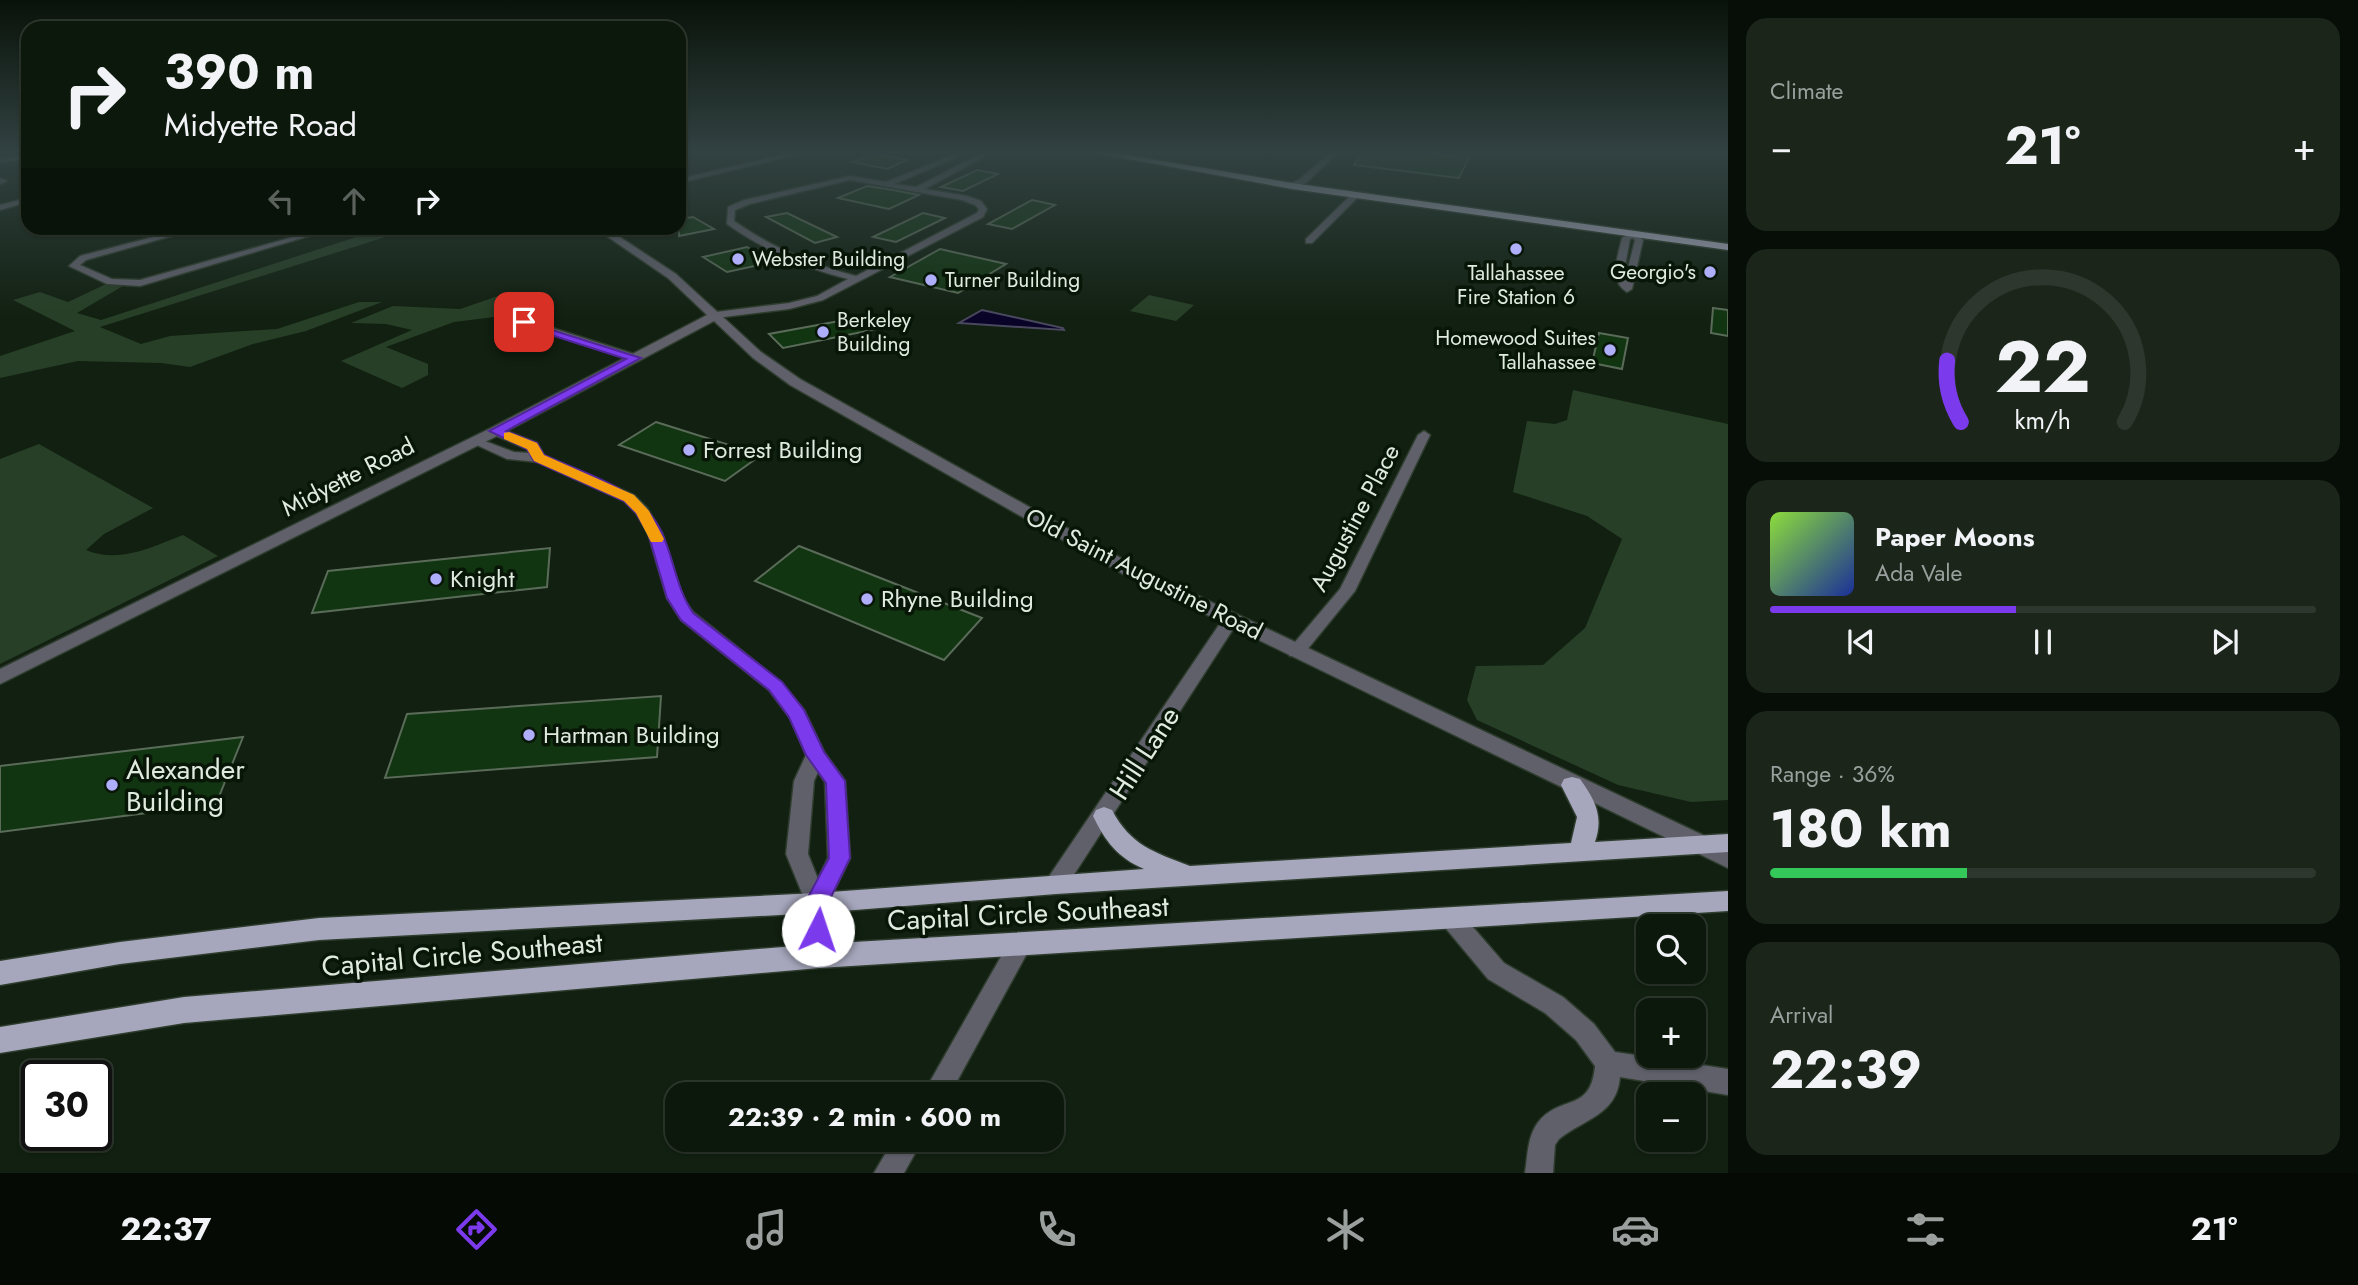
<!DOCTYPE html>
<html lang="en">
<head>
<meta charset="utf-8">
<style>
	body { margin:0; font-family:Jost,sans-serif; background:#1b251a; color:#f1f3f6; height:100vh; display:flex; flex-direction:column; font-size:26px; white-space:nowrap }
	* { box-sizing:border-box; margin:0 }
	p { font-size:23px; color:#9aa09d }
	.icon { flex:none; width:38px; height:38px; fill:none; stroke:currentColor; stroke-width:2; stroke-linecap:round; stroke-linejoin:round }
	.map { position:relative; flex:1; overflow:hidden }
	.sheet { display:flex; flex-direction:column; gap:18px; padding:18px; background:#070d07; width:630px }
	.sheet>* { flex:none }
	.top-card { position:absolute; left:21px; top:21px; width:665px; height:214px; border-radius:21px; box-shadow:0 2px 5px #0004,0 0 0 2px #2d372d; background:#0d180c; color:#f1f3f6; overflow:hidden }
	.controls { position:absolute; left:1636px; top:914px; display:grid; gap:14px }
	.controls a { display:grid; place-items:center; width:70px; height:70px; border-radius:14px; background:#0d180c; box-shadow:0 2px 5px #0004,0 0 0 2px #2d372d; font-size:35px }
	.speed { position:absolute; left:21px; top:1060px; display:flex; gap:14px; font-size:35px; font-weight:700; text-align:center }
	.speed>* { display:grid; place-content:center; width:91px; height:91px; border-radius:50%; background:#0d180c; box-shadow:0 2px 5px #0004,0 0 0 2px #2d372d; line-height:1 }
	.speed .limit { border:4px solid #111; border-radius:10px; background:#fff; color:#111 }
	.pin { position:absolute; display:grid; place-items:center; width:60px; height:60px; color:#fff; margin:-30px; border-radius:14px; box-shadow:0 4px 10px #0006 }
	.me { position:absolute; width:77px; margin:-38px; rotate:4deg; stroke-linejoin:round; filter:drop-shadow(0 0 5px #0008) }
	.turn { display:flex; align-items:center; gap:24px; height:147px; padding:0 28px; font-size:32px }
	.turn .icon { width:91px; height:91px; stroke-width:2.5 }
	.turn b { display:block; font-size:49px; line-height:60px }
	.lanes { display:flex; align-items:center; height:66px; padding:0 28px; background:#0003; justify-content:center; gap:35px; direction:ltr }
	.lanes .off { opacity:.35 }
	.big { font-size:52px; font-weight:700; line-height:1.1 }
	.sheet .card { flex:1; display:flex; flex-direction:column; justify-content:center; gap:10px; min-width:0; padding:0 24px; border-radius:21px; background:#1b251a }
	.sheet .dial { align-items:center; gap:0 }
	.dial svg { height:182px; overflow:visible; fill:none; stroke:#2d372d; stroke-width:7; stroke-linecap:round; text-anchor:middle }
	.dial text { fill:#f1f3f6; stroke:none }
	.song { display:flex; align-items:center; gap:21px }
	.cover { width:84px; height:84px; border-radius:10px; background:linear-gradient(135deg,hsl(90 70% 55%),hsl(230 70% 35%)) }
	.played { height:7px; border-radius:4px; background:linear-gradient(90deg,#7c3aed 45%,#2d372d 45%) }
	.keys { display:flex; justify-content:space-around; direction:ltr }
	.heat { display:flex; justify-content:space-between; align-items:center; font-size:38px; direction:ltr }
	.charge { height:10px; border-radius:5px; background:linear-gradient(90deg,#34c759 36%,#2d372d 0) }
	.trip { position:absolute; left:665px; top:1082px; width:399px; height:70px; border-radius:21px; background:#0d180c; box-shadow:0 2px 5px #0004,0 0 0 2px #2d372d; font-weight:700; line-height:70px; text-align:center }
	.tab-bar { display:flex; height:112px; justify-content:space-around; align-items:center; background:#050a05; color:#9aa09d }
	.tab-bar .icon { width:49px; height:49px }
	.tab-bar .selected { color:#7c3aed }
	.tab-bar b { font-size:32px; color:#f1f3f6 }
	main { display:flex; flex:1; min-height:0 }
	.map>svg:first-child { display:block }
</style>
</head>
<body>
<main>
<div class="map">
<svg width="1728" height="1173" viewBox="0 0 1728 1173">
	<rect width="100%" height="100%" fill="#112010"/>
	<g fill="#273f26">
		<path d="M384,228h30l-314,99 41,17 29,-8 107,-7 82,-27h23l-76,29 -53,13 -63,23 -29,-4 -83,-2 -78,17v-22l75,-25 -62,-31 27,-8 28,10 38,-18 17,2 -46,27 24,7z"/>
		<path d="M1149,295l45,10 -18,16 -46,-10z"/>
		<path d="M498,296l34,1 18,7 -4,7 -19,-4 -25,9 -48,6 -68,25 42,17v11l-26,13 -61,-27 71,-31 -26,-6 -35,-1 42,-17 67,3z"/>
		<path d="M1573,390l155,34v376l-37,2 -73,-17 -141,-65 -10,-20 9,-34 67,-1 42,-37 37,-89 -35,-23 -74,-24 14,-71 28,3 12,-4z"/>
		<path d="M39,444l114,64 -49,26 -18,16c33,14 66,-3 97,-15l35,21 -218,108v-205z"/>
	</g>
	<path fill="#0a0328" stroke="#4a485f" stroke-width="2" d="M982,310l81,18 1,2 -105,-7z"/>
	<g fill="#123511" stroke="#5a6b59" stroke-width="2">
		<path d="M1362,152h67l24,5 1,-5h18l-13,26 -105,-13z"/>
		<path d="M875,154l32,6 -20,9 -34,-7z"/>
		<path d="M977,170l21,4 -35,17 -22,-4z"/>
		<path d="M867,186l26,4 26,5 -30,14 -51,-11z"/>
		<path d="M1032,200l23,5 -43,24 -24,-5z"/>
		<path d="M787,213l50,24 -22,6 -49,-26z"/>
		<path d="M923,213l22,5 -49,24 -23,-5z"/>
		<path d="M693,217l21,12 -35,7v-17z"/>
		<path d="M747,247l26,15 -46,10 -24,-15z"/>
		<path d="M940,249l66,15 -48,29 -68,-16z"/>
		<path d="M1713,308l15,2v26l-17,-3z"/>
		<path d="M861,317l16,12 -94,19 -14,-14z"/>
		<path d="M1599,333l29,5 -6,31 -30,-6z"/>
		<path d="M656,422l105,33 -36,26 -106,-36z"/>
		<path d="M799,546l183,72 -38,42 -189,-79z"/>
		<path d="M550,548l-3,39 -235,26 16,-42z"/>
		<path d="M661,696l-4,61 -272,21 22,-64z"/>
		<path d="M243,737l-27,67 -216,28v-66z"/>
	</g>
	<g fill="none" stroke-linecap="round" stroke-linejoin="round">
		<defs>
			<g id="minor">
				<path d="M960,152h10l-76,32 22,3 68,-35h9l-68,37 42,7 14,5 6,8 -4,8 -160,83 -34,9 -73,9 -5,-3 5,-3 73,-9 28,-7 31,-17c-44,-11 -84,-29 -121,-55l1,-17 16,-7 106,-24 36,6zM850,180l112,20 13,5 4,4 -2,4 -121,63c-44,-11 -85,-29 -122,-55l1,-11 15,-6z"/>
				<path d="M0,178l7,3 -7,3z"/>
				<path d="M1354,192l7,2 -49,49h-6v-4z"/>
				<path d="M28,198v4l-28,8v-5z"/>
				<path d="M48,228h14l-24,7 -4,-3z"/>
				<path d="M188,228h12l-114,32 -6,5 32,14 28,1 185,-52h11l-196,58 -33,-2 -38,-18 11,-10z"/>
				<path d="M1634,231l9,9 -11,49 -5,3c-19,-11 -9,-36 -5,-54zM1633,238l2,2 -9,36 -2,-4 6,-33z"/>
				<path d="M524,319l116,37 2,2 -10,2 -112,-36v-4z"/>
				<path d="M496,427l41,16 7,12 90,40 13,13 15,25 21,65 10,14 88,70 23,28 20,42 21,29 5,77 -22,45 3,53 -4,7 -8,3 -8,-3 -4,-7 -1,-53 -20,-49 8,-73 12,-26 -16,-37 -21,-28 -88,-70 -14,-22 -19,-65 -12,-20 -12,-12 -87,-39 -30,-3 -39,-18 6,-4 40,15 16,1 -3,-4 -35,-15v-6zM818,772l7,10 3,76 -10,21 -10,-25 6,-73z"/>
				<path d="M1424,431l6,4 -75,156 -53,65h-12l-3,-4 3,-4 50,-59 78,-154z"/>
				<path d="M1231,615l8,5 -175,270 -8,3 -8,-3 -3,-6 3,-6 177,-262z"/>
				<path d="M1451,908l8,3 45,52 59,34 31,27 21,28 113,17v26l-108,-18c-3,38 -36,42 -61,62l-4,6 -2,28h-28c3,-18 2,-38 15,-53 22,-25 51,-8 55,-54l-19,-26 -31,-27 -57,-34 -45,-54 -3,-7 3,-7z"/>
				<path d="M1019,936l8,3 4,7 -81,148h-27l88,-155z"/>
				<path d="M894,1139h29l-19,34h-30z"/>
			</g>
			<g id="tertiary">
				<path d="M794,152h15l-130,31v-4z"/>
				<path d="M1331,152h8l-33,31 -17,5v-4l11,-5z"/>
				<path d="M28,154v4l-28,5v-4z"/>
				<path d="M595,228h11l70,46 85,78 39,27 335,187 593,281v21l-605,-294 -333,-189 -37,-27 -39,-37 -213,113 -501,250v-15l491,-241 216,-113 -39,-37z"/>
			</g>
			<g id="primary">
				<path d="M1090,152h19l183,31 436,61v6l-436,-61z"/>
				<path d="M1572,777l8,2c15,21 24,37 15,63l133,-8v18l-672,42 -239,19 -498,27 -199,24 -120,21v-24l120,-19 199,-24 498,-25 327,-24c-26,-11 -39,-28 -51,-53l3,-6 8,-3 8,3c19,36 42,42 78,56l381,-23 6,-26 -16,-32 3,-6z"/>
				<path d="M1728,891v20l-909,57 -635,55 -184,30v-26l184,-30 635,-53z"/>
			</g>
		</defs>
		<use href="#minor" stroke="#2e3c2d" stroke-width="3"/>
		<use href="#tertiary" stroke="#2e3c2d" stroke-width="3"/>
		<use href="#primary" stroke="#2e3c2d" stroke-width="3"/>
		<use href="#minor" fill="#60606b" fill-rule="evenodd"/>
		<use href="#tertiary" fill="#60606b" fill-rule="evenodd"/>
		<use href="#primary" fill="#a6a7bc" fill-rule="evenodd"/>
	</g>
	<linearGradient id="sky" x2="0" y2="1"><stop stop-color="#091209"/><stop offset="0.48" stop-color="#324242"/><stop offset="1" stop-color="#324242" stop-opacity="0"/></linearGradient>
	<rect width="1728" height="317" fill="url(#sky)"/>
	<path fill="#7c3aed" stroke="#51269a" stroke-width="2" d="M520,320l121,38 -135,73 31,12 7,12c43,20 97,32 118,78 12,26 14,55 31,80l89,69 22,28 20,42 21,29 5,77 -22,45 1,27 -3,7 -8,3 -8,-3 -5,-34 24,-45 -3,-75 -20,-28 -17,-38 -20,-27 -88,-70 -14,-22 -19,-65 -12,-20 -12,-12 -90,-40 -7,-12 -38,-18 137,-72 -106,-34z"/>
	<path fill="#f59e0b" d="M509,432l28,11 7,12 90,40 15,16 15,28 -2,3h-11l-15,-29 -12,-12 -90,-40 -7,-12 -23,-10v-6z"/>
	<g fill="#afaefa" stroke="#081607" stroke-width="2.5">
		<circle cx="1516" cy="249" r="7"/>
		<circle cx="738" cy="259" r="7"/>
		<circle cx="1710" cy="272" r="7"/>
		<circle cx="931" cy="280" r="7"/>
		<circle cx="823" cy="332" r="7"/>
		<circle cx="1610" cy="350" r="7"/>
		<circle cx="689" cy="450" r="7"/>
		<circle cx="436" cy="579" r="7"/>
		<circle cx="867" cy="599" r="7"/>
		<circle cx="529" cy="735" r="7"/>
		<circle cx="112" cy="785" r="7"/>
	</g>
	<g text-anchor="middle" stroke-width="7" stroke-linejoin="round" paint-order="stroke">
		<g font-size="21" fill="#e0eadf" stroke="#081607" text-anchor="start">
			<text x="752" y="266">Webster Building</text>
			<text x="1696" y="279" text-anchor="end">Georgio's</text>
			<text x="1516" y="280" text-anchor="middle">Tallahassee<tspan x="1516" dy="24">Fire Station 6</tspan></text>
			<text x="945" y="287">Turner Building</text>
			<text x="837" y="327">Berkeley<tspan x="837" dy="24">Building</tspan></text>
			<text x="1596" y="345" text-anchor="end">Homewood Suites<tspan x="1596" dy="24">Tallahassee</tspan></text>
		</g>
		<g font-size="24" fill="#e0eadf" stroke="#081607" text-anchor="start">
			<text x="703" y="458">Forrest Building</text>
			<text x="450" y="587">Knight</text>
			<text x="881" y="607">Rhyne Building</text>
			<text x="543" y="743">Hartman Building</text>
		</g>
		<g font-size="24" fill="#e0eadf" stroke="#081607">
			<text transform="translate(348 477) rotate(-27)" y="8">Midyette Road</text>
			<text transform="translate(1355 518) rotate(-62)" y="8">Augustine Place</text>
			<text transform="translate(1144 574) rotate(27)" y="8">Old Saint Augustine Road</text>
		</g>
		<g font-size="28" fill="#e0eadf" stroke="#081607">
			<text transform="translate(1144 753) rotate(-57)" y="10">Hill Lane</text>
			<text transform="translate(1028 913) rotate(-3)" y="10">Capital Circle Southeast</text>
			<text transform="translate(462 954) rotate(-5)" y="10">Capital Circle Southeast</text>
		</g>
		<g font-size="28" fill="#e0eadf" stroke="#081607" text-anchor="start">
			<text x="126" y="779">Alexander<tspan x="126" dy="32">Building</tspan></text>
		</g>
	</g>
</svg>
<div class="controls">
<a><svg class="icon" aria-label="search" viewBox="0 0 24 24"><circle cx="10" cy="10" r="6"/><path d="M15 15l6 6"/></svg></a>
<a>+</a>
<a>−</a>
</div>
<div class="speed"><div class="limit">30</div></div>
<div class="pin" style="left:524px;top:322px;background:#d93025"><svg class="icon" aria-label="arrive" viewBox="0 0 24 24"><path d="M6 21V4h12l-3 4 3 4H6"/></svg></div>
<svg class="me" style="left:818px;top:930px" viewBox="-20 -20 40 40"><circle r="19" fill="#fff"/><path d="M0-13L10 11 0 6-10 11z" fill="#7c3aed"/></svg>
<div class="trip">22:39 · 2 min · 600 m</div>
<div class="top-card">
<div class="turn"><svg class="icon" aria-label="right" viewBox="0 0 24 24"><path d="M7 20v-9h11M14 6l5 5-5 5"/></svg><div><b>390 m</b>Midyette Road</div></div>
<div class="lanes"><svg class="icon off" aria-label="left" viewBox="0 0 24 24"><path d="M17 20v-9H6M10 6l-5 5 5 5"/></svg><svg class="icon off" aria-label="ahead" viewBox="0 0 24 24"><path d="M12 20V5M6 11l6-6 6 6"/></svg><svg class="icon" aria-label="right" viewBox="0 0 24 24"><path d="M7 20v-9h11M14 6l5 5-5 5"/></svg></div>
</div>
</div>
<section class="sheet">
<div class="card"><p>Climate</p>
<div class="heat"><a>−</a><b class="big">21°</b><a>+</a></div>
</div>
<div class="card dial"><svg viewBox="0 0 100 80">
<path d="M14 69A42 42 0 1 1 86 69"/>
<path d="M14 69A42 42 0 0 1 8 42" stroke="#7c3aed"/>
<text x="50" y="56" font-size="32" font-weight="700">22</text>
<text x="50" y="72" font-size="11">km/h</text>
</svg></div>
<div class="card">
<div class="song"><i class="cover"></i><div><b>Paper Moons</b><p>Ada Vale</p></div></div>
<div class="played"></div>
<div class="keys"><svg class="icon" aria-label="previous" viewBox="0 0 24 24"><path d="M18 5L8 12l10 7zM5 5v14"/></svg><svg class="icon" aria-label="pause" viewBox="0 0 24 24"><path d="M8 5v14M16 5v14"/></svg><svg class="icon" aria-label="next" viewBox="0 0 24 24"><path d="M6 5l10 7-10 7zM19 5v14"/></svg></div>
</div>
<div class="card"><p>Range · 36%</p><b class="big">180 km</b><div class="charge"></div></div>
<div class="card"><p>Arrival</p><b class="big">22:39</b></div>
</section>
</main>
<nav class="tab-bar">
<b>22:37</b>
<svg class="icon selected" aria-label="directions" viewBox="0 0 24 24"><path d="M12 3l9 9-9 9-9-9zM9 14v-3h6M13 9l2 2-2 2"/></svg>
<svg class="icon" aria-label="music" viewBox="0 0 24 24"><path d="M9 18V5l10-2v13"/><circle cx="6" cy="18" r="3"/><circle cx="16" cy="16" r="3"/></svg>
<svg class="icon" aria-label="phone" viewBox="0 0 24 24"><path d="M5 4h4l2 5-3 2q2 4 5 5l2-3 5 2v4C11 20 4 13 5 4z"/></svg>
<svg class="icon" aria-label="climate" viewBox="0 0 24 24"><path d="M12 3v18M4 7l16 10M4 17L20 7"/></svg>
<svg class="icon" aria-label="car" viewBox="0 0 24 24"><path d="M5 17H2v-5l4-1 3-4h7l3 4 3 1v5h-3M9 17h6M6 11h13"/><circle cx="7" cy="17" r="2"/><circle cx="17" cy="17" r="2"/></svg>
<svg class="icon" aria-label="filters" viewBox="0 0 24 24"><path d="M4 7h16M4 17h16"/><circle cx="9" cy="7" r="2"/><circle cx="15" cy="17" r="2"/></svg>
<b>21°</b>
</nav>
</body>
</html>
